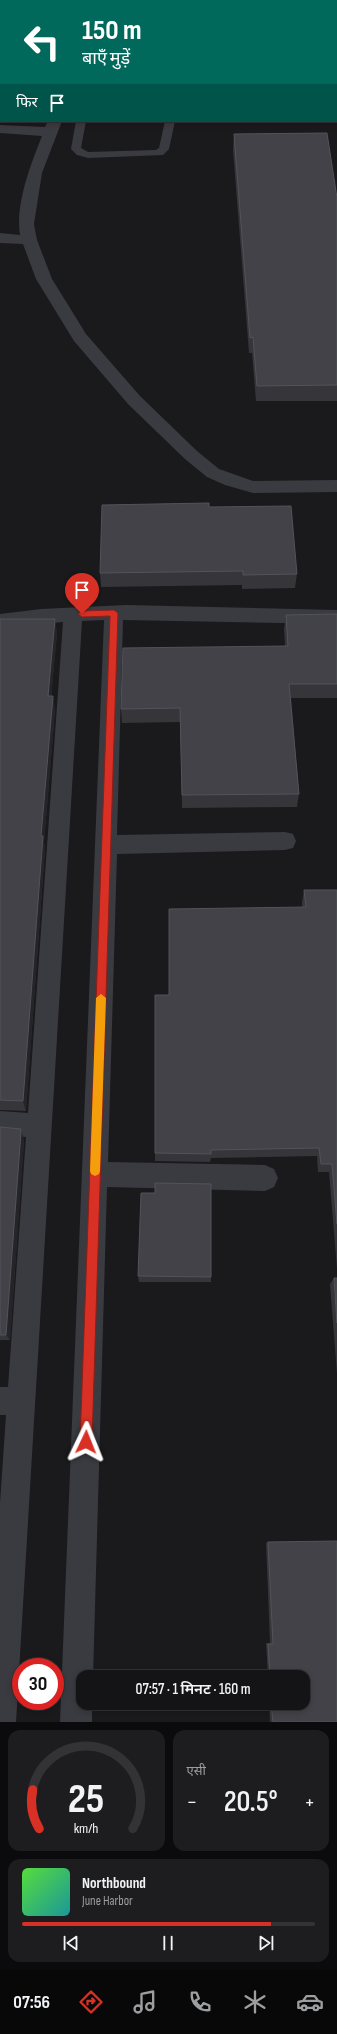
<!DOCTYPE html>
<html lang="hi">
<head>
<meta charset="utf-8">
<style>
	body { margin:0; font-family:"Sofia Sans Condensed","Noto Sans Devanagari",sans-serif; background:#1d1c1e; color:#f1f3f6; height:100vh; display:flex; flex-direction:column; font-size:15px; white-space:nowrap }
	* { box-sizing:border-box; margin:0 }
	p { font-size:13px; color:#9d9ea0 }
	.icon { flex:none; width:22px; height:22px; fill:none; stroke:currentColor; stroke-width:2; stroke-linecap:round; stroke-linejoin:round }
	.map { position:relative; height:1722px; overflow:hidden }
	.drawer { display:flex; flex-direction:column; gap:8px; padding:8px; background:#0b0a0c; flex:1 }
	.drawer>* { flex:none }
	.top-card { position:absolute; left:0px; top:0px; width:337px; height:122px; box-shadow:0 2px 6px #0003,0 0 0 1px #333234; background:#00695c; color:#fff; overflow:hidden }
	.speed { position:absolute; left:12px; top:1658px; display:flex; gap:8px; font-size:20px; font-weight:700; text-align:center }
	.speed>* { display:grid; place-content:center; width:52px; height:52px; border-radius:50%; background:#141315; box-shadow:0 2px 6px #0003,0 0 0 1px #333234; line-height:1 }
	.speed .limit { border:6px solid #d22; background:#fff; color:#111 }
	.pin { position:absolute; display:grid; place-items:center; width:34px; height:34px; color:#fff; margin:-41px -17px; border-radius:50% 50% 50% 0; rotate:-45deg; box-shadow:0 0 4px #0007 }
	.pin .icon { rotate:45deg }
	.me { position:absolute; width:44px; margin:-22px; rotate:2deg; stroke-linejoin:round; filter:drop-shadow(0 0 3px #0008) }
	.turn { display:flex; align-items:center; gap:14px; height:84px; padding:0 16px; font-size:18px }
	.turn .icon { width:52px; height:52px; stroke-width:2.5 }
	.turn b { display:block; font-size:28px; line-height:34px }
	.then { display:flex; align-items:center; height:38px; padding:0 16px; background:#0003; gap:8px; font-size:15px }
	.big { font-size:30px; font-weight:600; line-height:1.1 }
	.drawer .tile { flex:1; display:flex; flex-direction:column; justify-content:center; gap:6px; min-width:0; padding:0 14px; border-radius:12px; background:#1d1c1e }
	.drawer .dial { align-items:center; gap:0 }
	.dial svg { height:104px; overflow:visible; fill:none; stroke:#333234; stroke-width:7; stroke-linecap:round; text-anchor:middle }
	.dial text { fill:#f1f3f6; stroke:none }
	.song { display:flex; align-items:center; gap:12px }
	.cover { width:48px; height:48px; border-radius:6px; background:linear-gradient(135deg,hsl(110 70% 55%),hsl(180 70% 35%)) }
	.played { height:4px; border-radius:2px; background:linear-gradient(90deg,#d93025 85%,#333234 85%) }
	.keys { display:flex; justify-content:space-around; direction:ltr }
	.heat { display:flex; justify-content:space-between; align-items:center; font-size:22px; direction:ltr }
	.drawer .tiles { flex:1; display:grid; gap:8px; grid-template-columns:1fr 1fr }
	.tile:last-child { grid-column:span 2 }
	.trip { position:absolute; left:76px; top:1670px; width:234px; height:40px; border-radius:12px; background:#141315; box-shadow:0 2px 6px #0003,0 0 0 1px #333234; font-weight:600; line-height:40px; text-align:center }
	.menu { display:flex; height:64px; justify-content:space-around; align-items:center; background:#080808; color:#9d9ea0 }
	.menu .icon { width:28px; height:28px }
	.menu .on { color:#d93025 }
	.menu b { font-size:18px; color:#f1f3f6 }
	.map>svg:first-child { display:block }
</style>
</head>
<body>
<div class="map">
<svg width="337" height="1722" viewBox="0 0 337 1722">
	<rect width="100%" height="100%" fill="#1a191c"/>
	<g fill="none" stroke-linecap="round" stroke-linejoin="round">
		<path fill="#3a3b41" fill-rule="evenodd" d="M76,121h10l-5,27 7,4 68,-2 3,-2 6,-27h10l-6,28 -6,6 -75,3 -11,-3 -6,-6z"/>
		<g fill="#3a3b41" fill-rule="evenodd">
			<rect x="286" y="0" width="12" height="1"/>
			<path d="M48,121h14l-20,52 -8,51 3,16 15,39 34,55 54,62 57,55 22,18 34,12 84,-1v12l-84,1 -28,-8 -18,-8 -22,-18 -57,-55 -54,-63 -38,-62 -13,-35 -23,-1v-10l20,2c-5,-31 11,-71 22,-99l-42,-3v-8l45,2z"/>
			<path d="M126,605l211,5v14l-214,-4 -6,215 168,-3 8,2 3,7 -3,7 -8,2 -168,4 -9,308 157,3 9,4 4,9 -4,9 -9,4 -158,-4 -14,490h-10v26h9v19h-32l44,-1102 -22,1 -66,1101h-16v-219l6,-88h-6v-28h8l18,-250 -26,-2v-24l28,2 35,-491 -63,6v-14l41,-5z"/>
		</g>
		<g fill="#484951" fill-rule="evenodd">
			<rect x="0" y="73" width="1" height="8"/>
			<rect x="336" y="91" width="1" height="8"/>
			<rect x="336" y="108" width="1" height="9"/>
		</g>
	</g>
	<g fill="#36353a">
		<path d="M0,0h151l-2,1h-148v43h-1z"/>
		<path d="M326,0h11v7h-1v-6h-10z"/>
		<path d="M234,134l103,64v203h-81l-4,-48h-3l-16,-203z"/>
		<path d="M209,507l88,67 -2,14 -53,1v-4l-141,2 -1,-14z"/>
		<path d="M337,614v84h-46l8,96 -2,13 -115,1 -2,-86 -58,1 -1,-14 164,-63 -1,-17 2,-14z"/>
		<path d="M0,619h55l2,15 -6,62h2l2,15 -11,131 1,7 -19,262 -26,-1z"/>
		<path d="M304,890h33v379l-8,-97h-11l-1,-16 -106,2 -1,4 -55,-1v-8l147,-246v-5z"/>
		<path d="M0,1127l21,2 3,12 -14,199h-10z"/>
		<path d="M155,1193l56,84v5h-72l-1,-6z"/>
		<path d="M334,1278h3v96l-7,-90z"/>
		<path d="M268,1542l69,180h-67l-1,-19h34v-26h-35l-2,-34h4l-4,-100z"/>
	</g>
	<g fill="#252428">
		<path d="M128,0h23l-2,1h-23z"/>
		<path d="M55,619l2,15 -7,77 -2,-15z"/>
		<path d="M53,696l2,15 -11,131 1,7 -19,262 -3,-10 18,-265z"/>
		<path d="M21,1129l3,12 -14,199 -4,-5z"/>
	</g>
	<g fill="#434248" stroke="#53535a">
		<path d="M0,0h128l-2,1h-125v33h-1v-16l1,-11 -1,1z"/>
		<path d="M327,133l10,65v187l-80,1 -4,-49 -3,1 -16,-204z"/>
		<path d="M209,503v4l82,-1 6,68 -54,1v-4l-143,2 2,-68z"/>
		<path d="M337,614v70h-48l10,110 -117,1 -2,-87 -59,1 2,-61 165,-2 -2,-31z"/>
		<path d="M0,619h55l-7,77h5l-12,140h2l-20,265 -23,-1z"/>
		<path d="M304,890h33v334l-5,-60h-11l-2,-16 -108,2v4l-56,-1v-158h14v-86l137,-2z"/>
		<path d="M0,1127l21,2v3l-15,203h-6z"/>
		<path d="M155,1183l56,1v93l-73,-1 3,-83h14z"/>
		<path d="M334,1278h3v45z"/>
		<path d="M337,1541v181h-64l-2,-19h32v-26h-33l-2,-33h5l-5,-102z"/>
	</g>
	<path fill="#d93025" stroke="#8d1f18" d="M114,610l4,3 -26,829 -2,4 -4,1 -4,-1 -2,-4 30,-826 -28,1 -4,-3 4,-3z"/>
	<path fill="#f59e0b" d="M101,994l5,4 -6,173 -1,3 -4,2 -4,-2 -1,-3 6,-173z"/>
</svg>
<div class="speed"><div class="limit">30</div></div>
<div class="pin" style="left:82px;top:614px;background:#d93025"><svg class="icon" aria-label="arrive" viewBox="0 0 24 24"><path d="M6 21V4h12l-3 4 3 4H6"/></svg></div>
<svg class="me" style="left:86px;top:1442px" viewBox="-20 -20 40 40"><path d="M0-17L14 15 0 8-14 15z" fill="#d93025" stroke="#fff" stroke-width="4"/></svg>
<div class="trip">07:57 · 1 मिनट · 160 m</div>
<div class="top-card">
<div class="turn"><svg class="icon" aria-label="left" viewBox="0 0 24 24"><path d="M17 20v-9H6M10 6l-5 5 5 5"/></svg><div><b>150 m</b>बाएँ मुड़ें</div></div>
<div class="then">फिर<svg class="icon" aria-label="arrive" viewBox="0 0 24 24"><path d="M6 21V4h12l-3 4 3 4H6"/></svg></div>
</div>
</div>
<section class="drawer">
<div class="tiles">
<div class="tile dial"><svg viewBox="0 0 100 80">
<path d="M14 69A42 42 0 1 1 86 69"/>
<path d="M14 69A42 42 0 0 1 9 39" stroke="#d93025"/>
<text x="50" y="56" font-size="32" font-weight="700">25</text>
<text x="50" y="72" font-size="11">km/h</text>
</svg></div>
<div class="tile"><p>एसी</p>
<div class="heat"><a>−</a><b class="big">20.5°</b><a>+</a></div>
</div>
<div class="tile">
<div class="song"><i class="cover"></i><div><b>Northbound</b><p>June Harbor</p></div></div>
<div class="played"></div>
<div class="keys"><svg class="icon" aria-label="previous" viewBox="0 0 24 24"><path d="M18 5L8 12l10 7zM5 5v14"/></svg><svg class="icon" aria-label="pause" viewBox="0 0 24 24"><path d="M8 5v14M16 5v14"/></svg><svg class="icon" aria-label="next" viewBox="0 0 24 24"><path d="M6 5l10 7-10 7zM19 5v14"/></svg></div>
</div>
</div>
</section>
<nav class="menu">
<b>07:56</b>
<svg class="icon on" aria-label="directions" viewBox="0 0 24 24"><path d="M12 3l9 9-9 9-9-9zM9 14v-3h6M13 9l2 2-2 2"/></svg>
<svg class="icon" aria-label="music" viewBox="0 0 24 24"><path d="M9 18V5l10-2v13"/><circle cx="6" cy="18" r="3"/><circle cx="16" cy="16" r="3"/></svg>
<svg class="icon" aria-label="phone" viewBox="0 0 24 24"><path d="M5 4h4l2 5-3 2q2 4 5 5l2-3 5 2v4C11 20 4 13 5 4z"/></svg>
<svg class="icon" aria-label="climate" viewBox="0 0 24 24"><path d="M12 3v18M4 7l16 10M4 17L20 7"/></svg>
<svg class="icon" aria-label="car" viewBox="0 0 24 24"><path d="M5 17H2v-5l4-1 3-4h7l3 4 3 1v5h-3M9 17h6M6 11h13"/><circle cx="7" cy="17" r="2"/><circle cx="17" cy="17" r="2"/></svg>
</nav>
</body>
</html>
